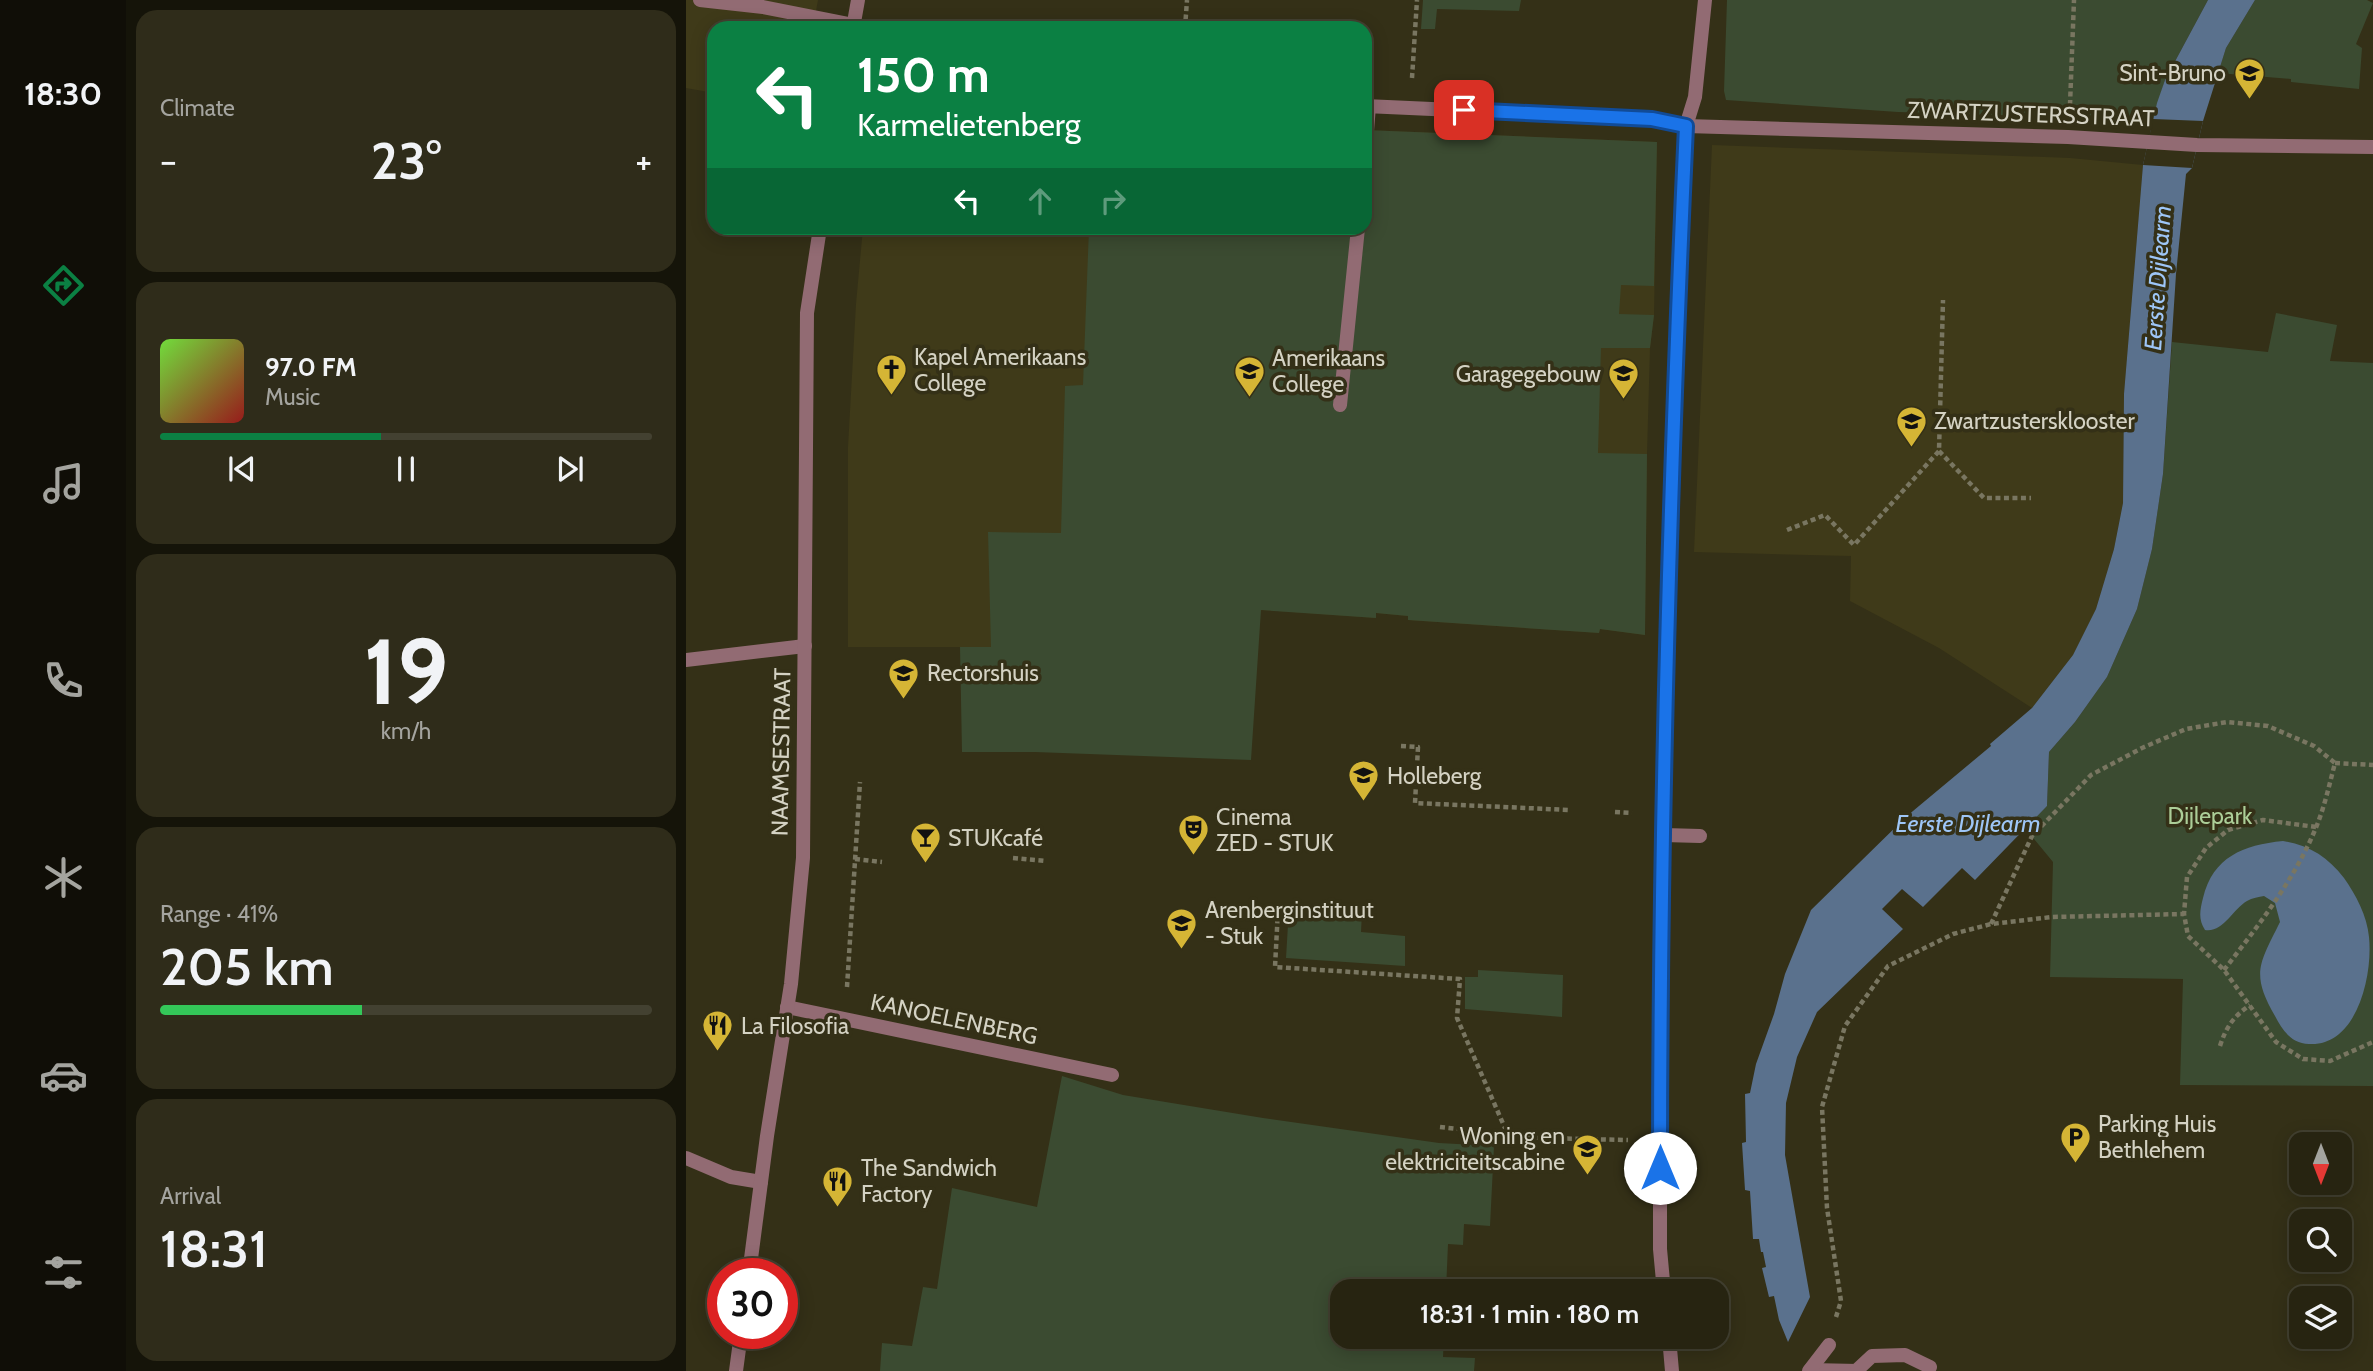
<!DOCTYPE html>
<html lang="en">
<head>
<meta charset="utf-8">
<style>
	body { margin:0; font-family:Cabin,sans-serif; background:#2f2c1a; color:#f1f3f6; height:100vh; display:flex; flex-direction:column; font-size:26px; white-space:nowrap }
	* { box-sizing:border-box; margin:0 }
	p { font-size:23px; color:#a4a49f }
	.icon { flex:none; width:38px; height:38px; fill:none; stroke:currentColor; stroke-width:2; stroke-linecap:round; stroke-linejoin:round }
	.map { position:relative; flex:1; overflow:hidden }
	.sheet { display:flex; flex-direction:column; gap:10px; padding:10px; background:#151409; width:560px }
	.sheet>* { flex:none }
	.hud { position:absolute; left:21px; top:21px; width:665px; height:214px; border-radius:21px; box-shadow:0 4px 18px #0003,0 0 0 2px #434131; background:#0b8043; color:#fff; overflow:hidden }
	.needle { width:46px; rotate:180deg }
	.buttons { position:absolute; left:1603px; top:1132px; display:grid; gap:14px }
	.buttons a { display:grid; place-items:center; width:63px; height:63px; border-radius:14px; background:#272411; box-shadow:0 4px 18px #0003,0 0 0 2px #434131; font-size:35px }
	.speed { position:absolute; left:21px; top:1258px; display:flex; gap:14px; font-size:35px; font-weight:700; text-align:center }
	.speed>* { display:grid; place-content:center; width:91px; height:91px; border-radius:50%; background:#272411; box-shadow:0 4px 18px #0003,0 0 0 2px #434131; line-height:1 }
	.speed .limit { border:10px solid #d22; background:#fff; color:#111 }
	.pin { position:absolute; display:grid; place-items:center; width:60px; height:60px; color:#fff; margin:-30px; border-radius:14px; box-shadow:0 4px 10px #0006 }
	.me { position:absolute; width:77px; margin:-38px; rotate:0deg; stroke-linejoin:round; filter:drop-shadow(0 0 5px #0008) }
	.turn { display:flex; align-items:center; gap:24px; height:147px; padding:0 35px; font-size:32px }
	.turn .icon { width:91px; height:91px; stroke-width:2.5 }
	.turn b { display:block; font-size:49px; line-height:60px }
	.lanes { display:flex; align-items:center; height:66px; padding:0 35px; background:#0003; justify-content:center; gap:35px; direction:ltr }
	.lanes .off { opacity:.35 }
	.big { font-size:52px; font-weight:600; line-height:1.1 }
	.sheet .widget { flex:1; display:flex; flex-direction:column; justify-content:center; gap:10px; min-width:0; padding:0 24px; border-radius:21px; background:#2f2c1a }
	.sheet .dial { align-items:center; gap:0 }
	.dial b { font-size:91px; line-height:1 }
	.song { display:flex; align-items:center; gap:21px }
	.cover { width:84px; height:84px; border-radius:10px; background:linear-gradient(135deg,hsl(100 70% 55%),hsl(0 70% 35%)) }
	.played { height:7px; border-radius:4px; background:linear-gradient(90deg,#0b8043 45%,#434131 45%) }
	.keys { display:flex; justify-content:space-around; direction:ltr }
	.heat { display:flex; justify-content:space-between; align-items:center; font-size:38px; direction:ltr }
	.charge { height:10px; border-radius:5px; background:linear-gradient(90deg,#34c759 41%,#434131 0) }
	.trip { position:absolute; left:644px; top:1279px; width:399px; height:70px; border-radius:21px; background:#272411; box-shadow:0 4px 18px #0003,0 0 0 2px #434131; font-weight:600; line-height:70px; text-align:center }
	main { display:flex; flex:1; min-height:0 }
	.tab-bar { display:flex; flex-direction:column; width:126px; justify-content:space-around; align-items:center; background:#100e07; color:#a4a49f }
	.tab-bar .icon { width:49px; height:49px }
	.tab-bar .active { color:#0b8043 }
	.tab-bar b { font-size:32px; color:#f1f3f6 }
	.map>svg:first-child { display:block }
</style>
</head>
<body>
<main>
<nav class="tab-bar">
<b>18:30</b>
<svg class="icon active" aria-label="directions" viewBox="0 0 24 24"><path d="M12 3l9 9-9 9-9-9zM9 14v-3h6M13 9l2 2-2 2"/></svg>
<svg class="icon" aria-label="music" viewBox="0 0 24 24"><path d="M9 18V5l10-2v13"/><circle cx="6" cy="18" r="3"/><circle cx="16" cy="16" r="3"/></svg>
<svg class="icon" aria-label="phone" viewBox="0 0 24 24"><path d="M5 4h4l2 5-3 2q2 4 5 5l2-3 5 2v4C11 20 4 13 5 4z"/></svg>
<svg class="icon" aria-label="climate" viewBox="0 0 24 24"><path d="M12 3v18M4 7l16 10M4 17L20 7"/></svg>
<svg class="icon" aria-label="car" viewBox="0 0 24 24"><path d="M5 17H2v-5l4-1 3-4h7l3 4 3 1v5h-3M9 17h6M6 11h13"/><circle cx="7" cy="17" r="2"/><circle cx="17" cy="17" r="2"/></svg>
<svg class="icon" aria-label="filters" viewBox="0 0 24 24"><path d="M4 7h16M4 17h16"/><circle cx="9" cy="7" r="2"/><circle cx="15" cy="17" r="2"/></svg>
</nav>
<section class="sheet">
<div class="widget"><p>Climate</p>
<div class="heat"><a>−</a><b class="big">23°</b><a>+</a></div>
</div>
<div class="widget">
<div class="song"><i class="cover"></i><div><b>97.0 FM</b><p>Music</p></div></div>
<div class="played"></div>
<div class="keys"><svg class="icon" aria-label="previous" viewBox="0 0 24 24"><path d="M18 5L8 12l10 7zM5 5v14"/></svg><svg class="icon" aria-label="pause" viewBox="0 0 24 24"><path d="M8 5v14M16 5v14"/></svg><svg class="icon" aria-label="next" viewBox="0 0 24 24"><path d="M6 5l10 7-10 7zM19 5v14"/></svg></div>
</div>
<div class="widget dial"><b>19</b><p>km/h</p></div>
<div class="widget"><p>Range · 41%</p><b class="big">205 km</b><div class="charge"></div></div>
<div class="widget"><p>Arrival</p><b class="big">18:31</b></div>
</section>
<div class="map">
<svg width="1687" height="1371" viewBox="0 0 1687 1371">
	<rect width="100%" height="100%" fill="#343017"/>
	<g fill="#3f3a19">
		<path d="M0,0h132l-5,28h-99v65l-28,-5z"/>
		<path d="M679,130l292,12 -3,173 -4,33 -3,106 -2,181 -45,-6 -1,4 -191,-13v-4l-32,-3v5l-114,-8 -62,37h-352v-200l8,-143 7,-76h502z"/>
		<path d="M1026,145l358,13 73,7 -19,229 -1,109 -9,46 -18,60 -23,46 -41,53 -93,-60 -89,-47 1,-45 -157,-4z"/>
	</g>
	<g fill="#3b4b31">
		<path d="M737,0h98l-2,11 -82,-2 -2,20h-14z"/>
		<path d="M1041,0h481l-43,80 -12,39h-31l-224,-7 -172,-12 -2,-9z"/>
		<path d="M1569,0h112l6,3 -17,41 6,4 -3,41 -68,-7v-3l-73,-6 8,-25z"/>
		<path d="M679,130l292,12 -3,144 -33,-1 -2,29 35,1 -4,33h-49l-3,105 49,1 -2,181 -45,-6 -1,4 -191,-13v-4l-32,-3v5l-115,-8 -10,150 -216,-8h-73l-2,-105h31l-3,-115 73,1 4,-147 18,-1 6,-157h276z"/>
		<path d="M1590,313l61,12 -7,36 43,2v723l-193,-1 3,-106 -133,-2 3,-115 -28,-34 22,-22 2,-54 26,-30 32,-45 30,-68 15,-60 11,-75 9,-132 96,10z"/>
		<path d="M603,908l73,4 -1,20 44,4v30l-119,-8z"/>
		<path d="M792,970l85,5 -1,42 -97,-8v-32h13z"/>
		<path d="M376,1076l61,19 140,23 176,25 55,3 -4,80 -26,-2 -1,21 -15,-1 -2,47 -104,1v45h102l-1,20 32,1 -1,13h-594l2,-28 30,3 11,-59 14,2 15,-101 85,19z"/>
	</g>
	<g fill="#5a718d">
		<path d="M1522,0h47l-29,48 -23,73 -11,47 -6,6 -10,100 -13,200 -11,75 -15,60 -30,68 -32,45 -26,30 -2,54 -72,74 -13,-12 -39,39 -21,-18 -20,20 21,20 -86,83 -20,45 -11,46 -1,52 25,142 -22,45 -9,-22 -5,-24 -5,1 -7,-29 4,-1 -3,-15h-2l-2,-13h-6l-3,-48 -5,-1 -3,-47 4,-1 -1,-48 5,-1 6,-29 18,-50 11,-40 26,-64 96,-94 84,-70 -1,-2 42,-36 41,-53 23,-46 18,-60 9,-46 1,-109 19,-229 14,-62 8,-23z"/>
		<path d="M1597,841c26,4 45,16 61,37 12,17 23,38 25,59 4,38 -12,110 -60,107 -18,-1 -26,-13 -34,-28 -25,-43 -15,-53 5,-94l-5,-19 -11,-7c-5,1 -12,2 -17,5 -14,8 -24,32 -42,29 -7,-11 -5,-20 -2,-32 10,-41 40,-53 80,-57z"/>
	</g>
	<path fill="#343017" d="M1467,119l50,2 -11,47 -49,-3z"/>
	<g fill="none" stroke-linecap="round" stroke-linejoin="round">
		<g stroke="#797661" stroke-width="4.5" stroke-dasharray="5 3.5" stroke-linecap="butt">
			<path d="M499,28l2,-28"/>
			<path d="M726,78l5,-78"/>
			<path d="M1384,105l4,-105"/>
			<path d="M1253,451l45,47h47"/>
			<path d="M1101,530l38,-15 29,30 85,-94 4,-151"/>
			<path d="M715,746l17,1 -3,56 155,7"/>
			<path d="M1649,763l38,2"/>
			<path d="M929,812l17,1"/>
			<path d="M1630,827l-53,-7 -35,10 -22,18 -19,29 -3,37 4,22 36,34 52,72 27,17 27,2 43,-19"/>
			<path d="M327,858l33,3"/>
			<path d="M169,859l27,3"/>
			<path d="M592,910l-3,57 185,12 -3,39 51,117"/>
			<path d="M1305,924l41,-88 59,-61 51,-27 44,-19 41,-7 41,4 46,20 21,17c-6,23 -11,46 -20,67 -22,52 -58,97 -91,140"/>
			<path d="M161,987l13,-205"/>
			<path d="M1534,1046c6,-19 14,-30 30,-41"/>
			<path d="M754,1127l101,11 87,2"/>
			<path d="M1150,1317l5,-16 -14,-93 -5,-101 23,-81 43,-60 65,-32 38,-10 61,-7 132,-3"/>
		</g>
		<g stroke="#926b73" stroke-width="14">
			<path d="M14,0l63,7 91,18"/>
			<path d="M679,156l4,-50"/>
			<path d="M654,405l18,-177"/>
			<path d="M0,660l119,-14"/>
			<path d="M978,835l36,1"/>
			<path d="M101,1007l325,68"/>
			<path d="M1124,1370l48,1"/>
			<path d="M1171,1370l15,-14 33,-1 25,12"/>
			<path d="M1123,1371l20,-26"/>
		</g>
		<g stroke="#926b73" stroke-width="14">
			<path d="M167,28l5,-28"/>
			<path d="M679,106l287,13 34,7 382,11 129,8 176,2"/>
			<path d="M0,1158l45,19 30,5"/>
			<path d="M63,1274l18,-138 24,-152 12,-126 4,-545 13,-85"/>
			<path d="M978,1292l-4,-43v-202l10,-519 16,-402 9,-29 10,-97"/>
			<path d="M983,1337l3,34"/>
			<path d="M50,1371l5,-37"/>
		</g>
	</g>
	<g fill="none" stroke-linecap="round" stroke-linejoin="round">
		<defs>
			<path id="route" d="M778,110l188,9 34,7c-16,347 -26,695 -26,1042"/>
		</defs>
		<use href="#route" stroke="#114b97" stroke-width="18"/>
		<use href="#route" stroke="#1a73e8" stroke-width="12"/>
	</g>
	<defs>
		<symbol id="university-pin" viewBox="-11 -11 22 30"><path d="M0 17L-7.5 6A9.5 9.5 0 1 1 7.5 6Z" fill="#d5b535" stroke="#343017"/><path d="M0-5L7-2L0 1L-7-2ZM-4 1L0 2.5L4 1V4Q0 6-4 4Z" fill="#111"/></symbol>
		<symbol id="church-pin" viewBox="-11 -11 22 30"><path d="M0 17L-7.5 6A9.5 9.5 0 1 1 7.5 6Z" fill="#d5b535" stroke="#343017"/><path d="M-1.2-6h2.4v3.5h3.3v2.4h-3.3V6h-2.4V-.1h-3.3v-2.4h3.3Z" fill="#111"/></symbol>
		<symbol id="theatre-pin" viewBox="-11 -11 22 30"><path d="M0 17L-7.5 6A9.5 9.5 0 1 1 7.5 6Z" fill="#d5b535" stroke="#343017"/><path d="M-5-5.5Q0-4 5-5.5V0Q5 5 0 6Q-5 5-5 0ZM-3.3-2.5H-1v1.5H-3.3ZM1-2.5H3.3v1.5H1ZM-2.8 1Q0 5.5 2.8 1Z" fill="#111"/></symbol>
		<symbol id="bar-pin" viewBox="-11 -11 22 30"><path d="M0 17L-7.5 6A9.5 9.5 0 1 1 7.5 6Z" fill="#d5b535" stroke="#343017"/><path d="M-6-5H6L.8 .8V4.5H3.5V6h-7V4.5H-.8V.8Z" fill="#111"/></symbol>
		<symbol id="restaurant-pin" viewBox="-11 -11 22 30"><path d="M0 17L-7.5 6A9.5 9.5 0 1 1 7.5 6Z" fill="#d5b535" stroke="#343017"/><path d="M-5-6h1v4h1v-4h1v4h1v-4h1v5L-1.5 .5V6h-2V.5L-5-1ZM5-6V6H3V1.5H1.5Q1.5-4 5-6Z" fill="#111"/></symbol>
		<symbol id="parking-pin" viewBox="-11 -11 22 30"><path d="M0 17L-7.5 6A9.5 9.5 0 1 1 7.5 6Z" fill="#d5b535" stroke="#343017"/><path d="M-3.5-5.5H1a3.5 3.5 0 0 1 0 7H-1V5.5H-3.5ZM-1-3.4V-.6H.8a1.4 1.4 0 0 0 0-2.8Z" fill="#111"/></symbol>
	</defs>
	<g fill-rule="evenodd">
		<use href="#university-pin" x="1546" y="56" width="35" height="47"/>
		<use href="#church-pin" x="188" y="352" width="35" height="47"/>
		<use href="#university-pin" x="546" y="354" width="35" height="47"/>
		<use href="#university-pin" x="920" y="356" width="35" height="47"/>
		<use href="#university-pin" x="1208" y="404" width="35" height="47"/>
		<use href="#university-pin" x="200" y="656" width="35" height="47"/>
		<use href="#university-pin" x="660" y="758" width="35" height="47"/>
		<use href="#theatre-pin" x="490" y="812" width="35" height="47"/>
		<use href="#bar-pin" x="222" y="820" width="35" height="47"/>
		<use href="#university-pin" x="478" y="906" width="35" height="47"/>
		<use href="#restaurant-pin" x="14" y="1008" width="35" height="47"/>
		<use href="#parking-pin" x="1372" y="1120" width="35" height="47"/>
		<use href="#university-pin" x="884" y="1132" width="35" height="47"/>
		<use href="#restaurant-pin" x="134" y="1164" width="35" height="47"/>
	</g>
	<g text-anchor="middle" stroke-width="7" stroke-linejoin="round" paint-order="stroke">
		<g font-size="23" fill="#d4d2c3" stroke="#343017" text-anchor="start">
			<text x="1540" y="81" text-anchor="end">Sint-Bruno</text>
			<text x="228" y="365">Kapel Amerikaans<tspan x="228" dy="26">College</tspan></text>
			<text x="586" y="366">Amerikaans<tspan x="586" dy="26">College</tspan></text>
			<text x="915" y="382" text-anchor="end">Garagegebouw</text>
			<text x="1248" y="429">Zwartzustersklooster</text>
			<text x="241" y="681">Rectorshuis</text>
			<text x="701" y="784">Holleberg</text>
			<text x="530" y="825">Cinema<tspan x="530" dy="26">ZED - STUK</tspan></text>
			<text x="262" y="846">STUKcafé</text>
			<text x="519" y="918">Arenberginstituut<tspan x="519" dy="26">- Stuk</tspan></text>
			<text x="55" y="1034">La Filosofia</text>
			<text x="1412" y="1132">Parking Huis<tspan x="1412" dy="26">Bethlehem</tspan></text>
			<text x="879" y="1144" text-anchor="end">Woning en<tspan x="879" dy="26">elektriciteitscabine</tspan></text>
			<text x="175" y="1176">The Sandwich<tspan x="175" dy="26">Factory</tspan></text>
		</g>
		<g font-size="23" fill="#d4d2c3" stroke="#343017">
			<text transform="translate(1345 114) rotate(2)" y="8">ZWARTZUSTERSSTRAAT</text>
			<text transform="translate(95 752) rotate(-89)" y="8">NAAMSESTRAAT</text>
			<text transform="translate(268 1019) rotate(12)" y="8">KANOELENBERG</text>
		</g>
		<g font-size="23" fill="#acce98" stroke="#343017">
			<text x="1524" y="824">Dijlepark</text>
		</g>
		<g font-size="24" font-style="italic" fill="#9ec6f7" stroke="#343017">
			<text transform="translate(1472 278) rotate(-86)" y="8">Eerste Dijlearm</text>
			<text x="1282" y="832">Eerste Dijlearm</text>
		</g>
	</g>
</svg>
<div class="buttons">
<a><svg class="needle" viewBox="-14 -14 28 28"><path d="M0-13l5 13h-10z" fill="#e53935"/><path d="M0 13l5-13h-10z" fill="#a4a49f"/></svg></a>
<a><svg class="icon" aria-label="search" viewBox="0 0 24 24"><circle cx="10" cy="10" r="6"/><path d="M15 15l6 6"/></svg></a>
<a><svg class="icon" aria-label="layers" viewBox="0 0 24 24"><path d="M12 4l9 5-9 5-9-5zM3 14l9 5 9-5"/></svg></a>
</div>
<div class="speed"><div class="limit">30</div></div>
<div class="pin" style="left:778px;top:110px;background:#d93025"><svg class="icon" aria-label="arrive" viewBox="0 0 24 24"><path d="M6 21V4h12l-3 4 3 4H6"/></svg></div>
<svg class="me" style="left:974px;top:1168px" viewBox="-20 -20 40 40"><circle r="19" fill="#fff"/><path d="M0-13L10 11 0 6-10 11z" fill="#1a73e8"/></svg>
<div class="trip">18:31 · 1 min · 180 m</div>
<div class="hud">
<div class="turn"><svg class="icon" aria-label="left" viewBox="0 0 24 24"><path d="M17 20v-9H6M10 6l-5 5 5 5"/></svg><div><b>150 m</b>Karmelietenberg</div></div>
<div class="lanes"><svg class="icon" aria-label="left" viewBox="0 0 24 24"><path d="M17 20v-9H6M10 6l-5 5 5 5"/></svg><svg class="icon off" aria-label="ahead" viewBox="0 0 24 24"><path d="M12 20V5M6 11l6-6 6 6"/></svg><svg class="icon off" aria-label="right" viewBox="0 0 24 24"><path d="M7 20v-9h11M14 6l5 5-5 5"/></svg></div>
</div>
</div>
</main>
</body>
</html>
